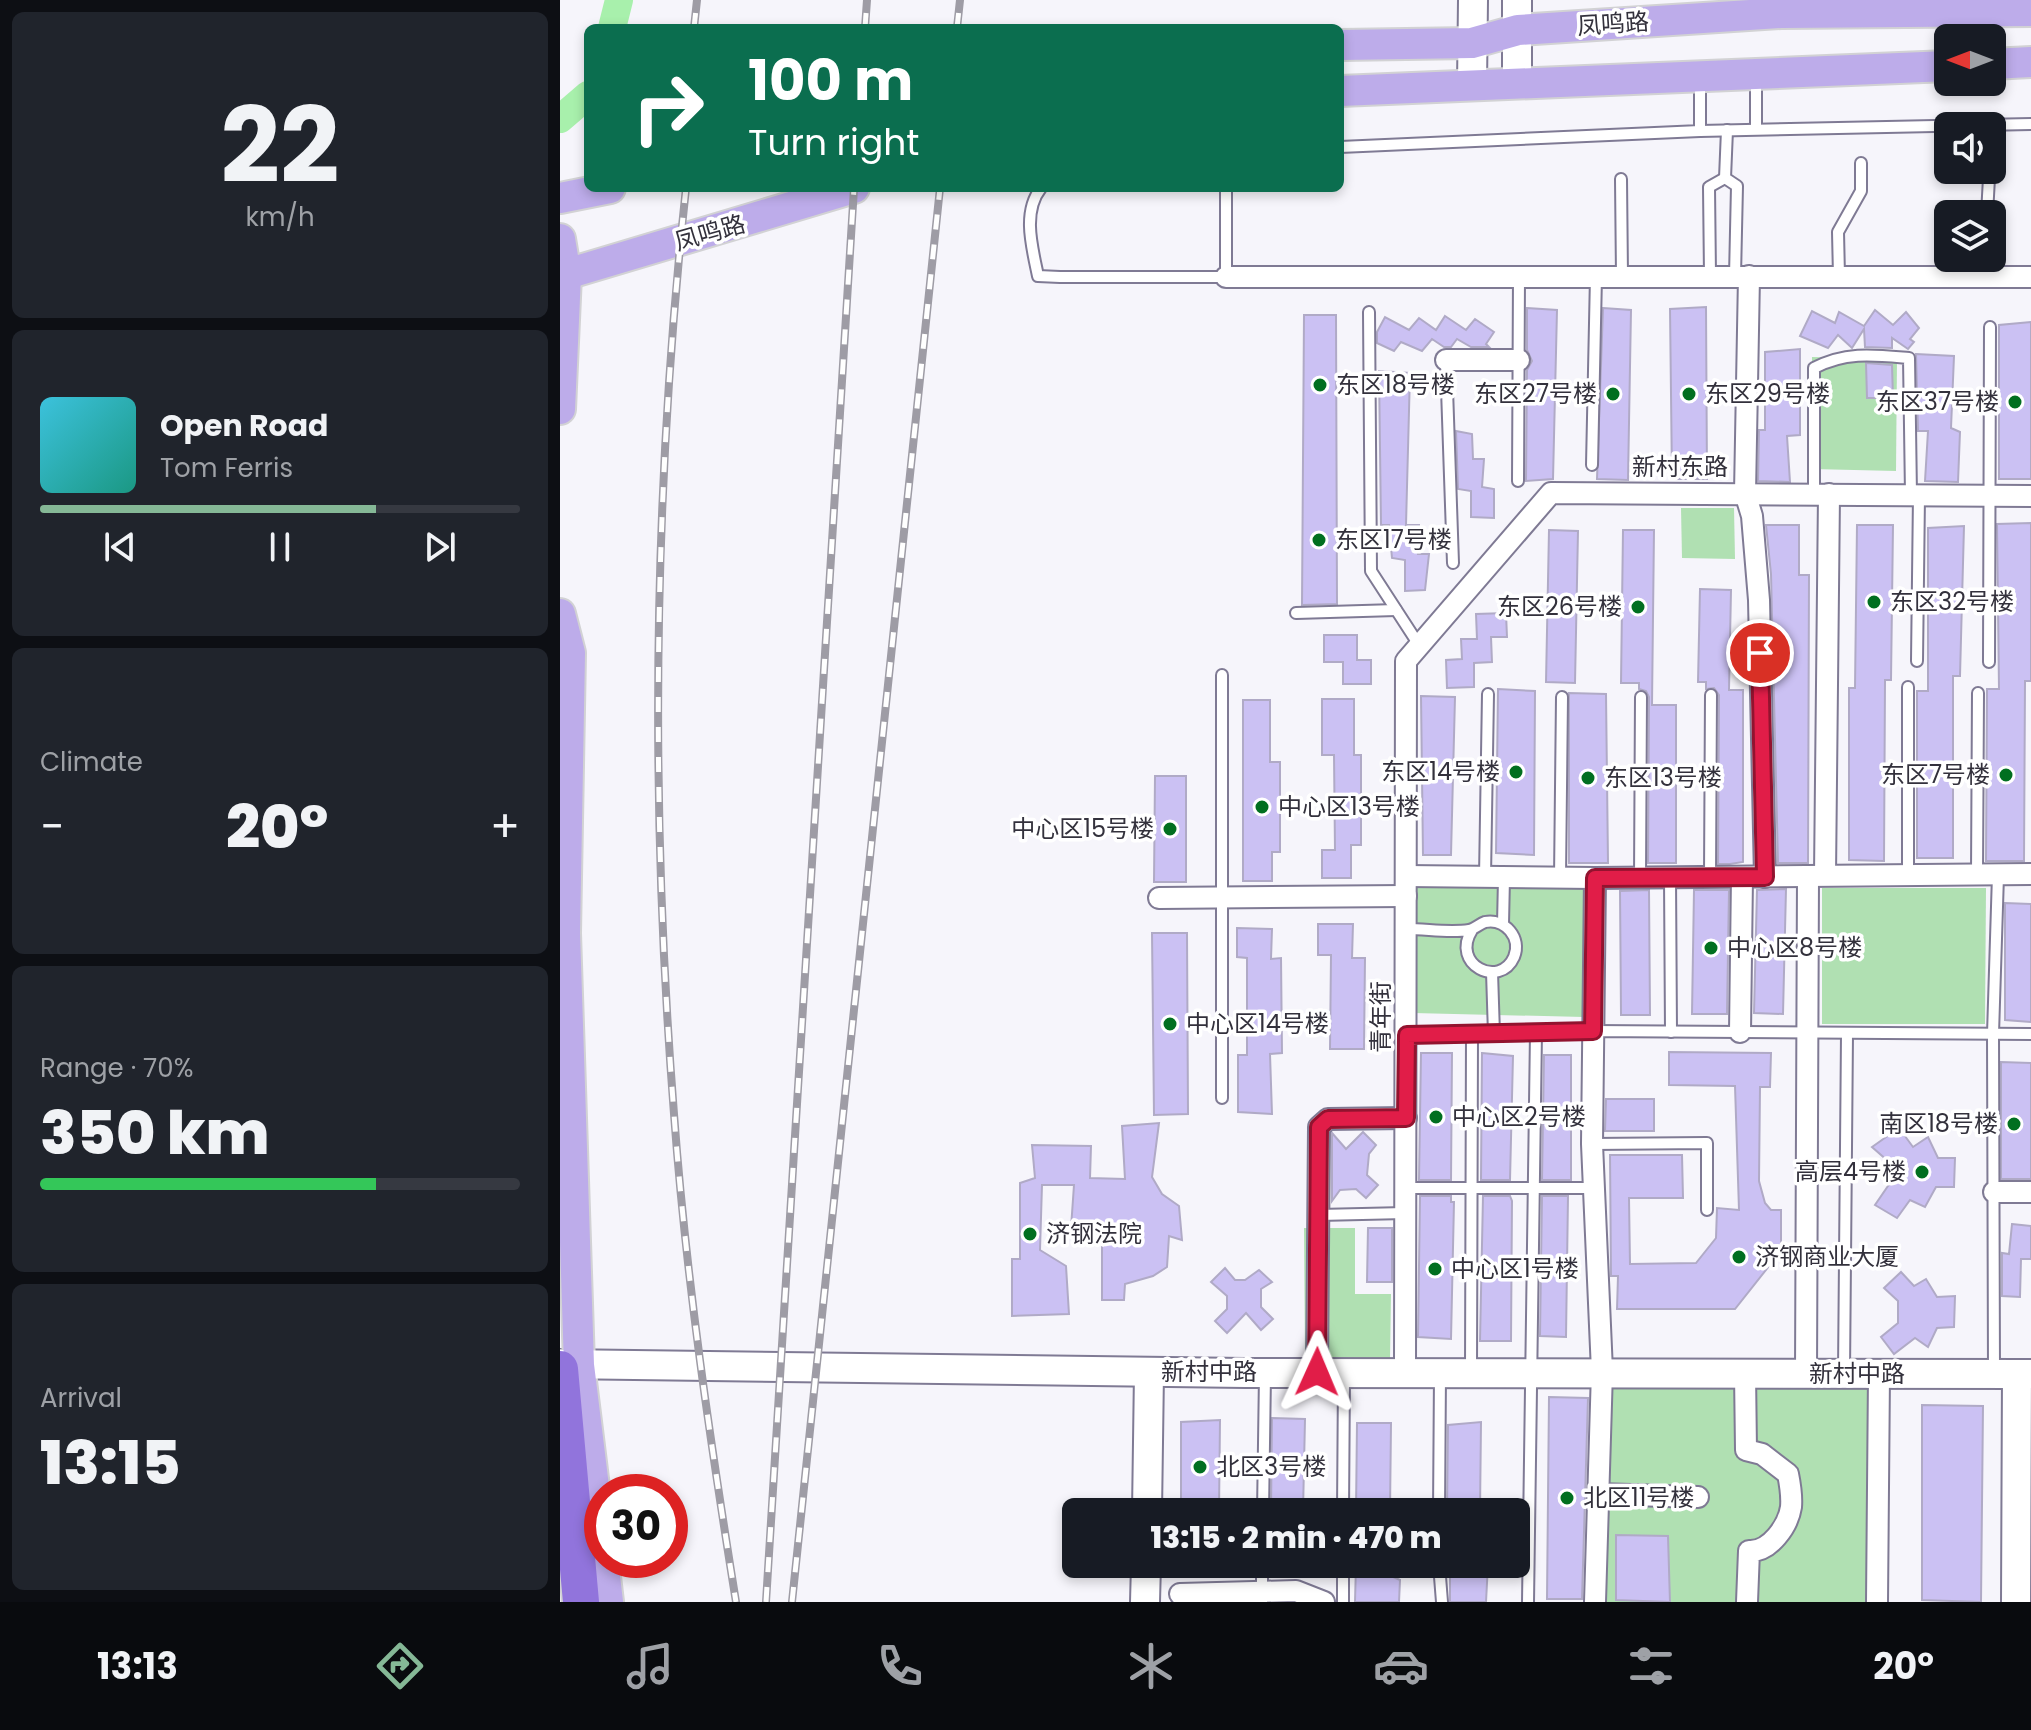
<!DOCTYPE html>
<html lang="en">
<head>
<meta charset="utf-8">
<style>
	body { margin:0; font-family:Poppins,"Noto Sans SC",sans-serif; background:#20242c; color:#f1f3f6; height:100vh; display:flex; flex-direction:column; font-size:30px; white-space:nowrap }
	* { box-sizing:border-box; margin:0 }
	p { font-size:26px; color:#9ea1a6 }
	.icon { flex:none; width:44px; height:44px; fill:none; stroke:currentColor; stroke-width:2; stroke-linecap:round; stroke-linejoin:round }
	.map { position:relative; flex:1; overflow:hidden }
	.panel { display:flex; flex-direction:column; gap:12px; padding:12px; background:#0d0f14; width:560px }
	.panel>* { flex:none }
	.banner { position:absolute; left:24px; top:24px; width:760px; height:168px; border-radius:12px; box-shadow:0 4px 12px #0003; background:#0b6e4f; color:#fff; overflow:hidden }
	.needle { width:52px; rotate:270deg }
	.fabs { position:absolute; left:1374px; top:24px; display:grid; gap:16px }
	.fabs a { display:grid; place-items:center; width:72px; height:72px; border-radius:12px; background:#171b24; box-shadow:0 4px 12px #0003; font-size:40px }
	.speed { position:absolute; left:24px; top:1474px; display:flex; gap:16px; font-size:40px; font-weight:700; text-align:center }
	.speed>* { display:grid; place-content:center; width:104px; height:104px; border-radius:50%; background:#171b24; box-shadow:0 4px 12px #0003; line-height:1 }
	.speed .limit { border:12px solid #d22; background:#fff; color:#111 }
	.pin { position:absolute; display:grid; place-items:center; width:68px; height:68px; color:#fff; margin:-34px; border:4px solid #fff; border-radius:50%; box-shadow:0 2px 8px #0007 }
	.me { position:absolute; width:88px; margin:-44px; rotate:1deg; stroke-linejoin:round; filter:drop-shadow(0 0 6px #0008) }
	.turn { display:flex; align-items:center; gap:28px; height:168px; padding:0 32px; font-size:36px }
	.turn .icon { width:104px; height:104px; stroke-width:2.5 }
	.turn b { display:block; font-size:56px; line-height:68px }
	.big { font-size:60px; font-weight:800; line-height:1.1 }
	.panel .tile { flex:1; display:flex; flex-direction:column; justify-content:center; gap:12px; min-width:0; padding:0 28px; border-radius:12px; background:#20242c }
	.panel .dial { align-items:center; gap:0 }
	.dial b { font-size:104px; line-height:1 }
	.song { display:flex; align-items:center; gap:24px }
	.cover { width:96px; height:96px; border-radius:12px; background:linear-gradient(135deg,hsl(190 70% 55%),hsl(170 70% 35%)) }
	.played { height:8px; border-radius:4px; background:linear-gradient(90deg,#85b896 70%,#363941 70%) }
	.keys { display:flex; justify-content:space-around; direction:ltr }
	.heat { display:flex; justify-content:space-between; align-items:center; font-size:44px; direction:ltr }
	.charge { height:12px; border-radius:6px; background:linear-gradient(90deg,#34c759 70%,#363941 0) }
	.trip { position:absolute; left:502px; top:1498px; width:468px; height:80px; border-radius:12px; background:#171b24; box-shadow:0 4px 12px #0003; font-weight:800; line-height:80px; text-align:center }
	.tab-bar { display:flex; height:128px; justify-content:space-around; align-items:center; background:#090b0e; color:#9ea1a6 }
	.tab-bar .icon { width:56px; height:56px }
	.tab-bar .active { color:#85b896 }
	.tab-bar b { font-size:36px; color:#f1f3f6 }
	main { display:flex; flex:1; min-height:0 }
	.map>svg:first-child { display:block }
</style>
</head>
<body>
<main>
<section class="panel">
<div class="tile dial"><b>22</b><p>km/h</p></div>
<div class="tile">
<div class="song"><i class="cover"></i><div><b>Open Road</b><p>Tom Ferris</p></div></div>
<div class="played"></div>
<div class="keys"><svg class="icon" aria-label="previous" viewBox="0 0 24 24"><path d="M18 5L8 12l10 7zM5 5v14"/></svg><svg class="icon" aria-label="pause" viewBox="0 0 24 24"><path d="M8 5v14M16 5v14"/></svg><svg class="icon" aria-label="next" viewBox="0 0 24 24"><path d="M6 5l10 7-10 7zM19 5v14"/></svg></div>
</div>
<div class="tile"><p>Climate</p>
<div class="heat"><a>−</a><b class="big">20°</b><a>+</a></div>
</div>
<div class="tile"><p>Range · 70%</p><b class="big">350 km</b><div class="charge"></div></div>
<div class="tile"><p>Arrival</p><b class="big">13:15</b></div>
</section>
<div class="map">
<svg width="1471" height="1602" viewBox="0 0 1471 1602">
	<rect width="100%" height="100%" fill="#f6f5fb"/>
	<g fill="#b0e0b2">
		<path d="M1252,357l85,2 -1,112 -84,-2z"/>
		<path d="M1121,508h53l1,51 -53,-1z"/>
		<path d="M856,880l172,3 -4,134 -171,-4z"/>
		<path d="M1262,888h164l-1,136h-163z"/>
		<path d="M744,1228h51v66h36l-1,66 -85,-1z"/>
		<path d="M1048,1387l269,1 -1,214h-270z"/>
	</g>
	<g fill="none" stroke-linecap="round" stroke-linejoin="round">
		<g stroke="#a8f0ac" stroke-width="28">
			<path d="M52,28l7,-28"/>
			<path d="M0,119l28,-24"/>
		</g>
	</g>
	<g fill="#cbc1f3" stroke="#b0aac6" stroke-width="2">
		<path d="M1146,307l1,172h-35l-2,-170z"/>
		<path d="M967,308l30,2 -4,169 -27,2 1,-111 5,-9 -5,-11z"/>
		<path d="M1043,308l28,2 -3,170 -31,-1z"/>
		<path d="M1315,310l18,15 13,-13 13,16 -9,11 4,3 -6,7 -16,-11v10l-27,-1 -1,-18 -12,19 -14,-13 -10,13 -28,-12 12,-25 23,12 4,-11 25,14z"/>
		<path d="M744,315h32l1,289 -35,1z"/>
		<path d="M885,316l21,14 9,-11 19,13 -8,12 3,3h-18l-14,-8 -6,8h-7l-12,-8 -10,12 -21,-9 -7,9 -17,-8v-11l8,-15 24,13 10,-12 17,12z"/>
		<path d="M1471,322v157h-32v-154z"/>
		<path d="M1240,349v86l-13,1 3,46 -32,-1 1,-51h6v-78z"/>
		<path d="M1356,354l38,2 -3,72 9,4 -2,50 -33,-1 3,-50h-10z"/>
		<path d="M1306,363l26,2 1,33h-26z"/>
		<path d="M819,371l31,2 -4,152h13l-1,29h11l-4,36 -20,1v-31l-13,-2 -3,-33h-8z"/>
		<path d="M896,431l16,3 1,25h11l-2,28 12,2v29l-23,-1v-26l-13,-2z"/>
		<path d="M1471,523v158h-6l-1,180h-38l1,-172h12l-2,-165z"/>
		<path d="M1206,525h33v50h10l-1,288h-30l-7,-289z"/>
		<path d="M1297,525h36l-2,155h-6l-1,181 -35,-1v-172h6z"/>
		<path d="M1404,526l-4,150h-7v182h-36v-167h11v-163z"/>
		<path d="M989,530l29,1 -3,152 -29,-1z"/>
		<path d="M1063,530h31l-2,175h24v158h-28l1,-166 -3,-6 -7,-2v-6h-18z"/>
		<path d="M1140,589l31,1 -2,100h14v172l-13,2h-12l1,-169 -5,-7 -8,1v-7h-8z"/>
		<path d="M946,613l1,24h-16l1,25 -18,1v24l-27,1 -1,-28 16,-1 -1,-20h16l-1,-25z"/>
		<path d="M764,635h33v25h14v24h-28v-22h-19z"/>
		<path d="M938,689l37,2 -1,164 -38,-2z"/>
		<path d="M1009,693l37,1 2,169h-39z"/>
		<path d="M861,696l34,1 -4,158h-28z"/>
		<path d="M762,699h32v56h7v90h-10v33h-29v-28h13l-1,-95h-12z"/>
		<path d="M683,700h27v62h10v90h-8v29h-29z"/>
		<path d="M595,776h31v106h-32z"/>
		<path d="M1226,889l-3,125 -29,-1 3,-123z"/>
		<path d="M1089,890l1,125h-29l-1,-124z"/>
		<path d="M1134,890h35l-2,124h-35z"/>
		<path d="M1445,903l26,1v118l-26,-2z"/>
		<path d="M758,924h35l-1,34h13l-1,91h-34l1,-94h-13z"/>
		<path d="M677,928l35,1 -1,30 10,-1 1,95 -12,1 2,60 -34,-2v-57h9v-97l-10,-1z"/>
		<path d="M592,933h35l1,181 -34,1z"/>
		<path d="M1109,1052l102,1 -1,34h-10l-1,94 6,22 6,7h10v41l-46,58h-118l1,-33h-7l-1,-121h72l1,43h-54l1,66 66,-1 20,-25 1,-30 22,2 -4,-124 -66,-1z"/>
		<path d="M861,1053h31l-1,127h-32z"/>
		<path d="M922,1053l31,3 -3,124h-29z"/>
		<path d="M984,1055h27v125h-29z"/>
		<path d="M1441,1062l30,1v116h-30z"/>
		<path d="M1046,1099h48v32h-49z"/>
		<path d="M599,1123l-7,54 10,17 17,12 3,34 -13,-4 -2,31 -14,9 -28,8 -1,16h-22v-60h-22l-9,-12 3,-43h-32l-2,65 26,16 3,48 -57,2v-57h8v-76l15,-5 -3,-33 59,1 -1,32 35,1 -3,-53z"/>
		<path d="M1339,1128l14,19 15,-10 10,21h17l-1,29h-18l-11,20 -15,-7 -13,18 -22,-13 15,-22 -1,-21 -17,-15z"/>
		<path d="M803,1132l13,13 -7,9 -2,21 11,10 -12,13 -10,-9 -16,1 -8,11v-68l14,16z"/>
		<path d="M860,1196h31v6h3l-3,137 -33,-2z"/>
		<path d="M923,1196h27l2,5 -1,140h-31z"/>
		<path d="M982,1196h26l-2,141 -26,-1z"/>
		<path d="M1452,1224l19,2v33h-10l-1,38 -18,-1v-43l7,1z"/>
		<path d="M808,1228h24v54h-25z"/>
		<path d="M665,1268l10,12h10l14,-10 13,12 -11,7v18l12,12 -12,11 -15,-17 -19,20 -12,-12 12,-12v-13l-16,-14z"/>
		<path d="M1341,1272l13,14 12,-7 11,18 18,-1 -1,31 -17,1 -9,19 -13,-9 -21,16 -13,-17 17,-14v-22l-14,-13z"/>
		<path d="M989,1397l39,1 -6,201h-35z"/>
		<path d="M1362,1405l61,1 -2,196 -59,-2z"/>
		<path d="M712,1418l33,1 -2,93h-32z"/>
		<path d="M660,1420l-1,92h-38v-90z"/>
		<path d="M921,1422l-1,90h-33l1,-87z"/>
		<path d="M797,1423h34l-1,89h-34z"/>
		<path d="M1056,1535l52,1 2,66 -54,-2z"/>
		<path d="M603,1564h55v13l-55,-2z"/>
		<path d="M710,1564h38l1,10 -39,2z"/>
		<path d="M796,1564h33v11l11,5 -1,22h-44z"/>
		<path d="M890,1564h38l-2,38h-36z"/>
	</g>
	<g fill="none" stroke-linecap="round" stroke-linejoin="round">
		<defs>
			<g id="lane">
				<path d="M1196,129v-52"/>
				<path d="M1167,130l-2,48 12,8 -2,90"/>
				<path d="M1140,131l331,-7"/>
				<path d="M780,147l360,-16v-54"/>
				<path d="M1061,179l1,97"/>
				<path d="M481,188c-19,24 -9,59 -3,88l22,1h166v-89"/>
				<path d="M1427,214l2,-36"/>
				<path d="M1150,275l-1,-88 16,-9"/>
				<path d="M1279,276l-1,-44 23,-41v-28"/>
				<path d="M1425,277l1,-19"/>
				<path d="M809,312l2,259 48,74"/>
				<path d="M886,360l7,203"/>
				<path d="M1032,465l4,-189"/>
				<path d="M958,481l1,-205"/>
				<path d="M1254,495v-127c32,-17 61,-13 95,-10l2,137"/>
				<path d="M736,613l100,-3"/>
				<path d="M1357,661l2,-166"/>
				<path d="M1429,662l1,-335"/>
				<path d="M662,675v423"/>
				<path d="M1348,687v188"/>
				<path d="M1417,875l1,-182"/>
				<path d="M925,877l3,-183"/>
				<path d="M1150,877l1,-182"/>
				<path d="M1000,878l2,-181"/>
				<path d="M1080,878l1,-181"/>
				<path d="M1110,878l1,154"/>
				<path d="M943,924l1,-46"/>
				<path d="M847,929c20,0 42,4 62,1 6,-1 10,-6 16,-8 20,-4 37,16 29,35 -14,32 -64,8 -42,-27"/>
				<path d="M932,972l2,62"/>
				<path d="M847,1035l186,-4 438,3"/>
				<path d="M1032,1144l115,-1v67"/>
				<path d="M845,1188h188"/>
				<path d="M759,1215l86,-2"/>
				<path d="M911,1370l1,-336"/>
				<path d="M1284,1372l3,-338"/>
				<path d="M1434,1372l-1,-338 5,-159"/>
				<path d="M703,1512l2,-138"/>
				<path d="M783,1512l1,-137"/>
				<path d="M879,1512l1,-138"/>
				<path d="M879,1564l3,38"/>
				<path d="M702,1602v-38"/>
				<path d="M783,1602v-38"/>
				<path d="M968,1602l8,-570"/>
			</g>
			<g id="street">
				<path d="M1189,276l-4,217 7,23 7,84 6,277"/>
				<path d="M666,277h805"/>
				<path d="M886,360h73"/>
				<path d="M1265,875l4,-381"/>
				<path d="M846,876l189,2 436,-4"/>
				<path d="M599,898l247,-2"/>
				<path d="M1180,1032l2,-155"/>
				<path d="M1434,1192h37"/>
				<path d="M757,1372l2,-245 9,-8 78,-1"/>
				<path d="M845,1373l1,-712 145,-168 480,3"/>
				<path d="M1185,1373l1,77 16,4 26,20c2,10 4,22 3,33 -3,19 -21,45 -42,44l-2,51"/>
				<path d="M1246,1374l2,-497"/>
				<path d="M1038,1494l100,3"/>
				<path d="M620,1594l116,-3 28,11"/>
				<path d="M1035,1602l7,-231 -10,-227 3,-266"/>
				<path d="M1317,1602l2,-228"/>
			</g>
			<g id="secondary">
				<path d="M957,0v83"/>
				<path d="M912,85l1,-85"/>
				<path d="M0,1364l685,9 786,1"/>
				<path d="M587,1512l2,-140"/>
				<path d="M585,1602l1,-38"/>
				<path d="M1456,1602l1,-228"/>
			</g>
			<g id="primary">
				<path d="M780,45l132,-2 46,-13 263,-17 250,-2"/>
				<path d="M1432,64l39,-2"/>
				<path d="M780,91l608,-25"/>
				<path d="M0,198l50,-10"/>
				<path d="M0,239l6,36 -6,134"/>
				<path d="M0,276l294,-88"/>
				<path d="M0,614l10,39 -5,280 14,432 23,187"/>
				<path d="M43,1560l5,42"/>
			</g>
			<path id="highway" d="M0,1369l21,233"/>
		</defs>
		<use href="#lane" stroke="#7f7a94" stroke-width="14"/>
		<use href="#street" stroke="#7f7a94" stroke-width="24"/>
		<use href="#secondary" stroke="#7f7a94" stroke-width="32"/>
		<use href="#primary" stroke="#d2d2d4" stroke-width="34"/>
		<use href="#highway" stroke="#d2d2d4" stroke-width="40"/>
		<use href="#lane" stroke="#fff" stroke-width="10"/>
		<use href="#street" stroke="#fff" stroke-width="20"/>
		<use href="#secondary" stroke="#fff" stroke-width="28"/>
		<use href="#primary" stroke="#bdacea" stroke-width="30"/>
		<use href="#highway" stroke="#9174dc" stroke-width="36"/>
		<defs>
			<g id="rail">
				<path d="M134,28l3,-28"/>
				<path d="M305,28l2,-28"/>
				<path d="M397,28l3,-28"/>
				<path d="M126,188c-33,306 -36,619 -12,926 12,164 36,326 62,488"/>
				<path d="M206,1602l88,-1414"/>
				<path d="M232,1602l148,-1414"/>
			</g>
		</defs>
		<use href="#rail" stroke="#9e9ca5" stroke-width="8"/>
		<use href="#rail" stroke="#fff" stroke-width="5" stroke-dasharray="15" stroke-linecap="butt"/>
	</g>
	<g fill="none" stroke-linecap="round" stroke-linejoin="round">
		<defs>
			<path id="route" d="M757,1372l2,-245 9,-8 78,-1 1,-83 186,-4 2,-153 170,-1 -5,-224"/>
		</defs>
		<use href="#route" stroke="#92132f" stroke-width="20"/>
		<use href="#route" stroke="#e11d48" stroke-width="14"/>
	</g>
	<g fill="#016f20" stroke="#fff" stroke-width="3">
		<circle cx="760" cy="385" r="8"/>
		<circle cx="1053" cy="394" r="8"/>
		<circle cx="1129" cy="394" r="8"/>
		<circle cx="1455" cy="402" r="8"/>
		<circle cx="759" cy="540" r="8"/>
		<circle cx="1314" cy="602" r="8"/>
		<circle cx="1078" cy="607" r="8"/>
		<circle cx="956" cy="772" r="8"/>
		<circle cx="1446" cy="775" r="8"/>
		<circle cx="1028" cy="778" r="8"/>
		<circle cx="702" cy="807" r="8"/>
		<circle cx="610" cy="829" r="8"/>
		<circle cx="1151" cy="948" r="8"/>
		<circle cx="610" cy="1024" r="8"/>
		<circle cx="876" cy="1117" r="8"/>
		<circle cx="1454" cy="1124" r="8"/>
		<circle cx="1362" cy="1172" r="8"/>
		<circle cx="470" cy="1234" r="8"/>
		<circle cx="1179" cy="1257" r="8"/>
		<circle cx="875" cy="1269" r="8"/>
		<circle cx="640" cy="1467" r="8"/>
		<circle cx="1007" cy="1498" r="8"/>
	</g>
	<g text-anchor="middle" stroke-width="7" stroke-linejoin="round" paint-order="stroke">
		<g font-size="24" fill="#33313c" stroke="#fff">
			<text transform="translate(1053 24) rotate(-4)" y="8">凤鸣路</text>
			<text transform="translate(150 233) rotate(-16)" y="8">凤鸣路</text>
			<text x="1120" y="475">新村东路</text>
			<text transform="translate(821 1017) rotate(-90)" y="8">青年街</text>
			<text x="649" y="1380">新村中路</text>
			<text x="1297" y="1382">新村中路</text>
		</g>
		<g font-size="24" fill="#33313c" stroke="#fff" text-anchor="start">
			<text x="776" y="393">东区18号楼</text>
			<text x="1037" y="402" text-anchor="end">东区27号楼</text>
			<text x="1145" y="402">东区29号楼</text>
			<text x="1439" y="410" text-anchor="end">东区37号楼</text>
			<text x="775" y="548">东区17号楼</text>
			<text x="1330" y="610">东区32号楼</text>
			<text x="1062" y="615" text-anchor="end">东区26号楼</text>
			<text x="940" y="780" text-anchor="end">东区14号楼</text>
			<text x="1430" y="783" text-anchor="end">东区7号楼</text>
			<text x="1044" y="786">东区13号楼</text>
			<text x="718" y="815">中心区13号楼</text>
			<text x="594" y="837" text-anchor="end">中心区15号楼</text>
			<text x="1167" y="956">中心区8号楼</text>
			<text x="626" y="1032">中心区14号楼</text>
			<text x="892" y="1125">中心区2号楼</text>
			<text x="1438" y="1132" text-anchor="end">南区18号楼</text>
			<text x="1346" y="1180" text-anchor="end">高层4号楼</text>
			<text x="486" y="1242">济钢法院</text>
			<text x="1195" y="1265">济钢商业大厦</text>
			<text x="891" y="1277">中心区1号楼</text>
			<text x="656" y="1475">北区3号楼</text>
			<text x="1023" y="1506">北区11号楼</text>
		</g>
	</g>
</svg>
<div class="fabs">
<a><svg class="needle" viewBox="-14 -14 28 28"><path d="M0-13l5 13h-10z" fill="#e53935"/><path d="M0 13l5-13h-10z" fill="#9ea1a6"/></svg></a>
<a><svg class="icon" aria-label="sound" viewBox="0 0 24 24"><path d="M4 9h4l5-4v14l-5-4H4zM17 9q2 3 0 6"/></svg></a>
<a><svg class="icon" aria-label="layers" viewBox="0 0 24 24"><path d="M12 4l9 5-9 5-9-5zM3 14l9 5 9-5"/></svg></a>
</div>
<div class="speed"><div class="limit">30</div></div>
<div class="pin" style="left:1200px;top:653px;background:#d93025"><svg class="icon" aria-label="arrive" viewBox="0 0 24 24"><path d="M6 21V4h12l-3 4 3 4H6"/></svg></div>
<svg class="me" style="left:757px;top:1372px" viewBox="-20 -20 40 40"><path d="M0-17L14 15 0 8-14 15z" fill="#e11d48" stroke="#fff" stroke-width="4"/></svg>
<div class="trip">13:15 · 2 min · 470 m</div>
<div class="banner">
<div class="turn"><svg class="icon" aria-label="right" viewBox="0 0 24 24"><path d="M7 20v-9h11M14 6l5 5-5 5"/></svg><div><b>100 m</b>Turn right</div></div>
</div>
</div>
</main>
<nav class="tab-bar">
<b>13:13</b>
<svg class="icon active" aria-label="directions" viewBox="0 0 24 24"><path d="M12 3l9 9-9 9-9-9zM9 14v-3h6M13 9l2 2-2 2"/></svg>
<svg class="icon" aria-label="music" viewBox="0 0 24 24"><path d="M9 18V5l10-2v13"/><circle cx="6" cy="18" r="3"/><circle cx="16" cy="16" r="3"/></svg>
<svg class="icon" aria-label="phone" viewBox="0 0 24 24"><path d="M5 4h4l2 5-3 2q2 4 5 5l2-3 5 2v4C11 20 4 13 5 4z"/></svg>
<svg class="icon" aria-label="climate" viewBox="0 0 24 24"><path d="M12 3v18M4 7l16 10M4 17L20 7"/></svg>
<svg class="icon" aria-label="car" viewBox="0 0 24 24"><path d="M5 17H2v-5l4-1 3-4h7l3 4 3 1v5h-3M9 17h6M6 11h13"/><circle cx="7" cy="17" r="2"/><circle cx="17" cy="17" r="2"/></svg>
<svg class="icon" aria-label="filters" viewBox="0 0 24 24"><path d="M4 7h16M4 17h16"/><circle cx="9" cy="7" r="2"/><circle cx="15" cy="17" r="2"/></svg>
<b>20°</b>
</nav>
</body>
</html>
